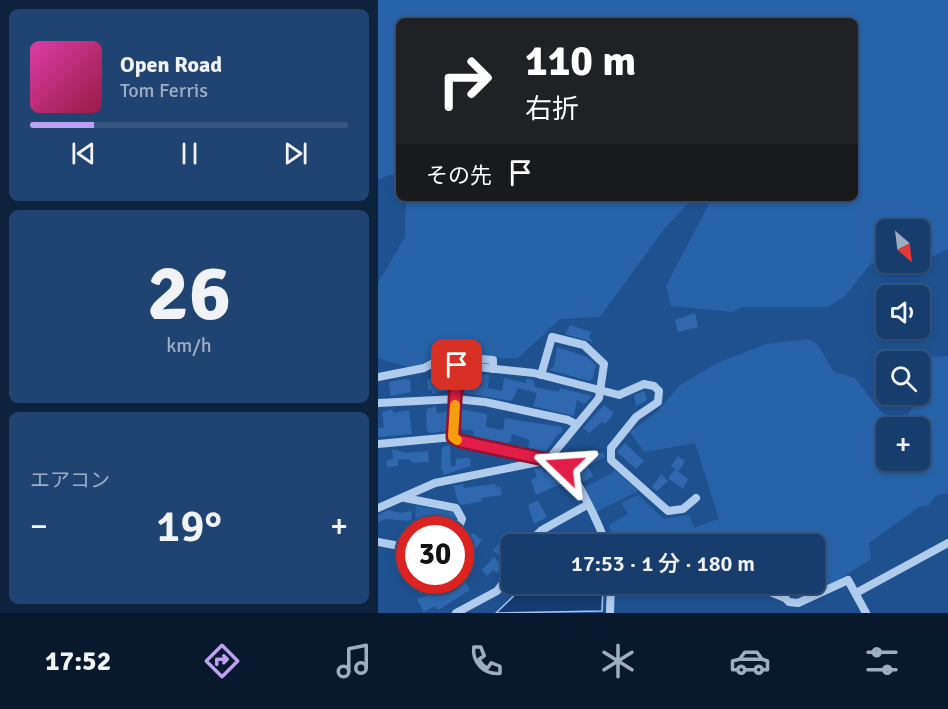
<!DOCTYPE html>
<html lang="ja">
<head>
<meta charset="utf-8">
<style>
	body { margin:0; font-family:Signika,"Noto Sans JP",sans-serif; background:#204472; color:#f1f3f6; height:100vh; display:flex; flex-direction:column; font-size:22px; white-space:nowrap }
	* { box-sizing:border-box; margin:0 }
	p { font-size:20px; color:#9eaec2 }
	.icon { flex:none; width:33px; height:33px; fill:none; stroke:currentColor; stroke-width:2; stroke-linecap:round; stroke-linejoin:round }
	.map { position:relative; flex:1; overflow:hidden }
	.panel { display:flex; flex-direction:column; gap:9px; padding:9px; background:#0d223c; width:378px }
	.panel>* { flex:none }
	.guide { position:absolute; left:18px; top:18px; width:462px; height:183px; border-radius:9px; box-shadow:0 3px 9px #0003,0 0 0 2px #365680; background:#202124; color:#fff; overflow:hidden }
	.needle { width:39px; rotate:152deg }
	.controls { position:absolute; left:498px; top:219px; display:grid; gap:12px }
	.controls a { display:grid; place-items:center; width:54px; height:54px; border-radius:9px; background:#173d6d; box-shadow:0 3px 9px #0003,0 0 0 2px #365680; font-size:30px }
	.speed { position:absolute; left:18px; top:516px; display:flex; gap:12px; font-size:30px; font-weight:700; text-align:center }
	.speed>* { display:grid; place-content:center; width:78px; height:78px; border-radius:50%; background:#173d6d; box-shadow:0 3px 9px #0003,0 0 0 2px #365680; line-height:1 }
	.speed .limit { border:9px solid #d22; background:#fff; color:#111 }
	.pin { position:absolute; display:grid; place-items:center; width:51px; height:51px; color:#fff; margin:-26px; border-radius:12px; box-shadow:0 3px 9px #0006 }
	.me { position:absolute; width:66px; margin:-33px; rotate:290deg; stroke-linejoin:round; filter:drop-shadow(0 0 4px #0008) }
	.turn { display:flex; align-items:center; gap:21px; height:126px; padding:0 30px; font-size:27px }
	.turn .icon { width:78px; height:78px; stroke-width:2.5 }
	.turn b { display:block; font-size:42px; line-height:51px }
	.then { display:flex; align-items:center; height:57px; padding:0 30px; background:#0003; gap:12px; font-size:22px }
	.big { font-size:45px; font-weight:600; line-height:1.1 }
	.panel .widget { flex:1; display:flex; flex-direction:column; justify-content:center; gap:9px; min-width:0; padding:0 21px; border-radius:9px; background:#204472 }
	.panel .dial { align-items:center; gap:0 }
	.dial b { font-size:78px; line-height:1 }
	.song { display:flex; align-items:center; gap:18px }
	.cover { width:72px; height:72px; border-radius:9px; background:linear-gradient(135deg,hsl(320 70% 55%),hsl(340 70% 35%)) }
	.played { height:6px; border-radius:3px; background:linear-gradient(90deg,#bca0f2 20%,#365680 20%) }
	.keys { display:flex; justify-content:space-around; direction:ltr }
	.heat { display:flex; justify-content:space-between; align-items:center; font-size:33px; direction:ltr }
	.trip { position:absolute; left:123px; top:534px; width:324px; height:60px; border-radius:9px; background:#173d6d; box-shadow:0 3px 9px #0003,0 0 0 2px #365680; font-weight:600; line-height:60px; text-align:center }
	.dock { display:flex; height:96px; justify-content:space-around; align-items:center; background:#09182c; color:#9eaec2 }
	.dock .icon { width:42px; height:42px }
	.dock .selected { color:#bca0f2 }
	.dock b { font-size:27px; color:#f1f3f6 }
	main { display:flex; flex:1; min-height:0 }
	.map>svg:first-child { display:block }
</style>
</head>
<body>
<main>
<section class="panel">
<div class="widget">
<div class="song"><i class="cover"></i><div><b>Open Road</b><p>Tom Ferris</p></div></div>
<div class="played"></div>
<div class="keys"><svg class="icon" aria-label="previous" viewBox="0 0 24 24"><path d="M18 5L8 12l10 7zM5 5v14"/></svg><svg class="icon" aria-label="pause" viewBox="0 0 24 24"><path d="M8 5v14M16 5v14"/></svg><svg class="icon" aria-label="next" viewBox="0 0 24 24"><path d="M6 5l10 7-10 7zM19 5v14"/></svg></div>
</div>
<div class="widget dial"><b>26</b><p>km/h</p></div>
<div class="widget"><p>エアコン</p>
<div class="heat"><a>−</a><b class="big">19°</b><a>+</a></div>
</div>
</section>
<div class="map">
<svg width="570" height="613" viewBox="0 0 570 613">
	<rect width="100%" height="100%" fill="#1f5191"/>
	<g fill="#2863aa" fill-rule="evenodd">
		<path d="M0,0h570v249l-39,19 -6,1 -8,-6h-24l-25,32 -18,12h-86l-9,5 -62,-6 -5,-20 46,-88h143v-177h-456v155l-11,-1 -10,5zM508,230h34v32h-34z"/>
		<path d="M28,198h287l-29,31 -64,88 -40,2 -42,39 -90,2 -14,9 -36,-11v-75l27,-46z"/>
		<path d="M430,339l10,6 16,27 21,6 26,34 19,10c20,-20 26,-29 22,-57l7,-8 19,-1v137l-13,3 -6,9 -10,2 -50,36 2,16 -45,29 -20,-4h8v-40h-199l-6,-19 19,-11 -7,-11 17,-8 26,24 25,-4 5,13 25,-9 -24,-76 -51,9 -14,-20 28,-21 21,-25 36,-22 51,-20zM508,428h34v32h-34z"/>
		<path d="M238,471l22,20 -42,21 -13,-24z"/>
		<path d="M38,506l38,6 4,11 -8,6 -35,1z"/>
	</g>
	<path fill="#153c70" stroke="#a3c6ef" stroke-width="1.5" d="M148,584h69v4l5,-4 3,2 -1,25 -106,2z"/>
	<g fill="#2f68af">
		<path d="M317,313l3,14 -20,5 -3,-12z"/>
		<path d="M192,325l21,7 -2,5 4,5 -28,-8z"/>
		<path d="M179,347l30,10 9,8 -3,13 -4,3 -39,-11 4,-4z"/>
		<path d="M62,366l10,1 -1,23 -17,4v-4h-4l-1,-11h10z"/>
		<path d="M103,375h8l-1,13 14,3 2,-13 22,5v-4l7,1 2,7 24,5 1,-4 32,8 -7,8 -8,-4 -3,16 -41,-10 4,-13 -19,-5 -6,13 -47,-8 -1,-10 17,3z"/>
		<path d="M26,379h6l1,13 -21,4 -1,-14z"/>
		<path d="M266,391l3,7 -1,3 -10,5 -2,-11z"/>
		<path d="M226,405l9,7 -1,4 -7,8 -3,-2 -13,11 -6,-5z"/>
		<path d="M58,406l1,8 11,-4 -1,21 -16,2 -4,-2 -1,-17 1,-5z"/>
		<path d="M14,409l2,4 15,-3 3,24 -34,3v-9l6,-1 -2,-15z"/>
		<path d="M83,409l26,5 -1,13 17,3 2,-12 57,9v6l-4,1 -12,18 -18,-5 2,-7 -18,-6 -2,8 -3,1 -27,-5 -7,-2 1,-5 -14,-2z"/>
		<path d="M247,443l19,18 -8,8 -19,-17z"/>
		<path d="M72,445l1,21h4l1,-7 6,-1h8l1,8 -28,9v-5h-2l1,-23z"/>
		<path d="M14,449l14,4 22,-2 1,11 -16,1 -4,-4 -11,1v6l-11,1 -1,-6 7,-3z"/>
		<path d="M225,452l2,5 -17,9 5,10 -10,6 -10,-18z"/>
		<path d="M300,456l7,5 -6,10 -8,-5z"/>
		<path d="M164,468l3,5 8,-4 5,10 4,-2 3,5 -29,13 -5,-15 6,-3 -3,-8z"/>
		<path d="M297,469l13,10 -5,10 -15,-11z"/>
		<path d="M283,474l7,7 -11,10 -5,-4z"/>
		<path d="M85,484l1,4 31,-4 1,3h4l2,8 -21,3 1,3 -20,4 -4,-3 -4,-16z"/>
		<path d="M160,501l9,16 -13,7 -6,-19z"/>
		<path d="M10,510l13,3 11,-2 -1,10 -26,-2 -7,3v-7z"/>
		<path d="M95,533l9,7 -14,18 -8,4v-26l5,6z"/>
		<path d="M130,533l7,6 -15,17 -7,-6z"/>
		<path d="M116,557l8,10 -5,6 -4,-3 -6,6 -5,-6z"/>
		<path d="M87,581l5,9 -32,20 -3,-4 -11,6 -7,-13 23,-8 -2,-6 5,-3 6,10 11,-5 -2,-3z"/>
	</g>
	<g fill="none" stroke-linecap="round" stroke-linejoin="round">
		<g stroke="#b0cced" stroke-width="8">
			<path d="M0,377l46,-9 22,-12 47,4v9"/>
			<path d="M0,403l78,-4 29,3 83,18 8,4"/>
			<path d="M75,437l4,-72 77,8 85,22 25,-11 10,2 5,5 -1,11 -22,15 -25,31v12l57,51 15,-2 13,-11"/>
			<path d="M0,444l75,-7 7,4c26,6 85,12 104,26 14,11 36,60 42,77"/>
			<path d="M27,498l51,10 6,11 -4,11"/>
			<path d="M0,508l57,-25 113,-23 51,-62 5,-34 -20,-19 -32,-8 -11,38"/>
			<path d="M0,542l32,6"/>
			<path d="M149,544l15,-14 45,-25"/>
			<path d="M372,584l35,14 4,4 9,1 50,-23 18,33"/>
			<path d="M478,593l92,-50"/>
			<path d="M78,613l41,-22 15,-19"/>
			<path d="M232,613l1,-29"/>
		</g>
	</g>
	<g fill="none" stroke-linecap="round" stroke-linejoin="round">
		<defs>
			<path id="route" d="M79,365l-4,72 7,4 88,19 16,7"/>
		</defs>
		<use href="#route" stroke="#92132f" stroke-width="15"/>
		<use href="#route" stroke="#e11d48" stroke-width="10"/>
		<path stroke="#f59e0b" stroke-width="10" d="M77,405l-2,32 4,3"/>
	</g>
</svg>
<div class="controls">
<a><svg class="needle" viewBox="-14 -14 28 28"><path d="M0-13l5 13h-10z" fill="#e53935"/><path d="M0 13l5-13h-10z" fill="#9eaec2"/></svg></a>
<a><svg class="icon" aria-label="sound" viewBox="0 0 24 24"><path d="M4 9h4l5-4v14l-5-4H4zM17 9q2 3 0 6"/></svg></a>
<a><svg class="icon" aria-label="search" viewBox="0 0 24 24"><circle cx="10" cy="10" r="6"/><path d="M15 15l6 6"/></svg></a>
<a>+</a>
</div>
<div class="speed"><div class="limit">30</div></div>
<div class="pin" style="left:79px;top:365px;background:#d93025"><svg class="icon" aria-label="arrive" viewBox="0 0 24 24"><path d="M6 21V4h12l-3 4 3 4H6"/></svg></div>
<svg class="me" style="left:186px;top:467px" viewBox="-20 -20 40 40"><path d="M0-17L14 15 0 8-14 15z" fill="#e11d48" stroke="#fff" stroke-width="4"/></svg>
<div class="trip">17:53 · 1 分 · 180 m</div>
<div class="guide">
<div class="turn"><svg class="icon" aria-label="right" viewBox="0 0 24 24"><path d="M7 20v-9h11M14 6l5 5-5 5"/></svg><div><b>110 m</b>右折</div></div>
<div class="then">その先<svg class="icon" aria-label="arrive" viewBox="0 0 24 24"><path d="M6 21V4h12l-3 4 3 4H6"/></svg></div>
</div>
</div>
</main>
<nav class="dock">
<b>17:52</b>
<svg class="icon selected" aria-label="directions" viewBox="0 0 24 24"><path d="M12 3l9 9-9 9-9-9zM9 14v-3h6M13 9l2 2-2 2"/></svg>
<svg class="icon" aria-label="music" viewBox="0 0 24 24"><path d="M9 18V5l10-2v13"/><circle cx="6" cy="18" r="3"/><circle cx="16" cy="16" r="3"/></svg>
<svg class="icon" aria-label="phone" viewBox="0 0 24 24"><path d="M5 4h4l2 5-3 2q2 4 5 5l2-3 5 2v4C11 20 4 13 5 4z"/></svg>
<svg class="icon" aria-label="climate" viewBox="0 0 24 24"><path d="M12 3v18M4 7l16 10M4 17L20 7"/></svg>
<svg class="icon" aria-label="car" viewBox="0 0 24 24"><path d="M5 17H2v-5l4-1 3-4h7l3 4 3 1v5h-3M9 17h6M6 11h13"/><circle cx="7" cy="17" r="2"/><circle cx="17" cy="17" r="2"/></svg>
<svg class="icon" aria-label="filters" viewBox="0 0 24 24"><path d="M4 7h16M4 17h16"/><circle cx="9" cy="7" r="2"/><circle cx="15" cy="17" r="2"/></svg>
</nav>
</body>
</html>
